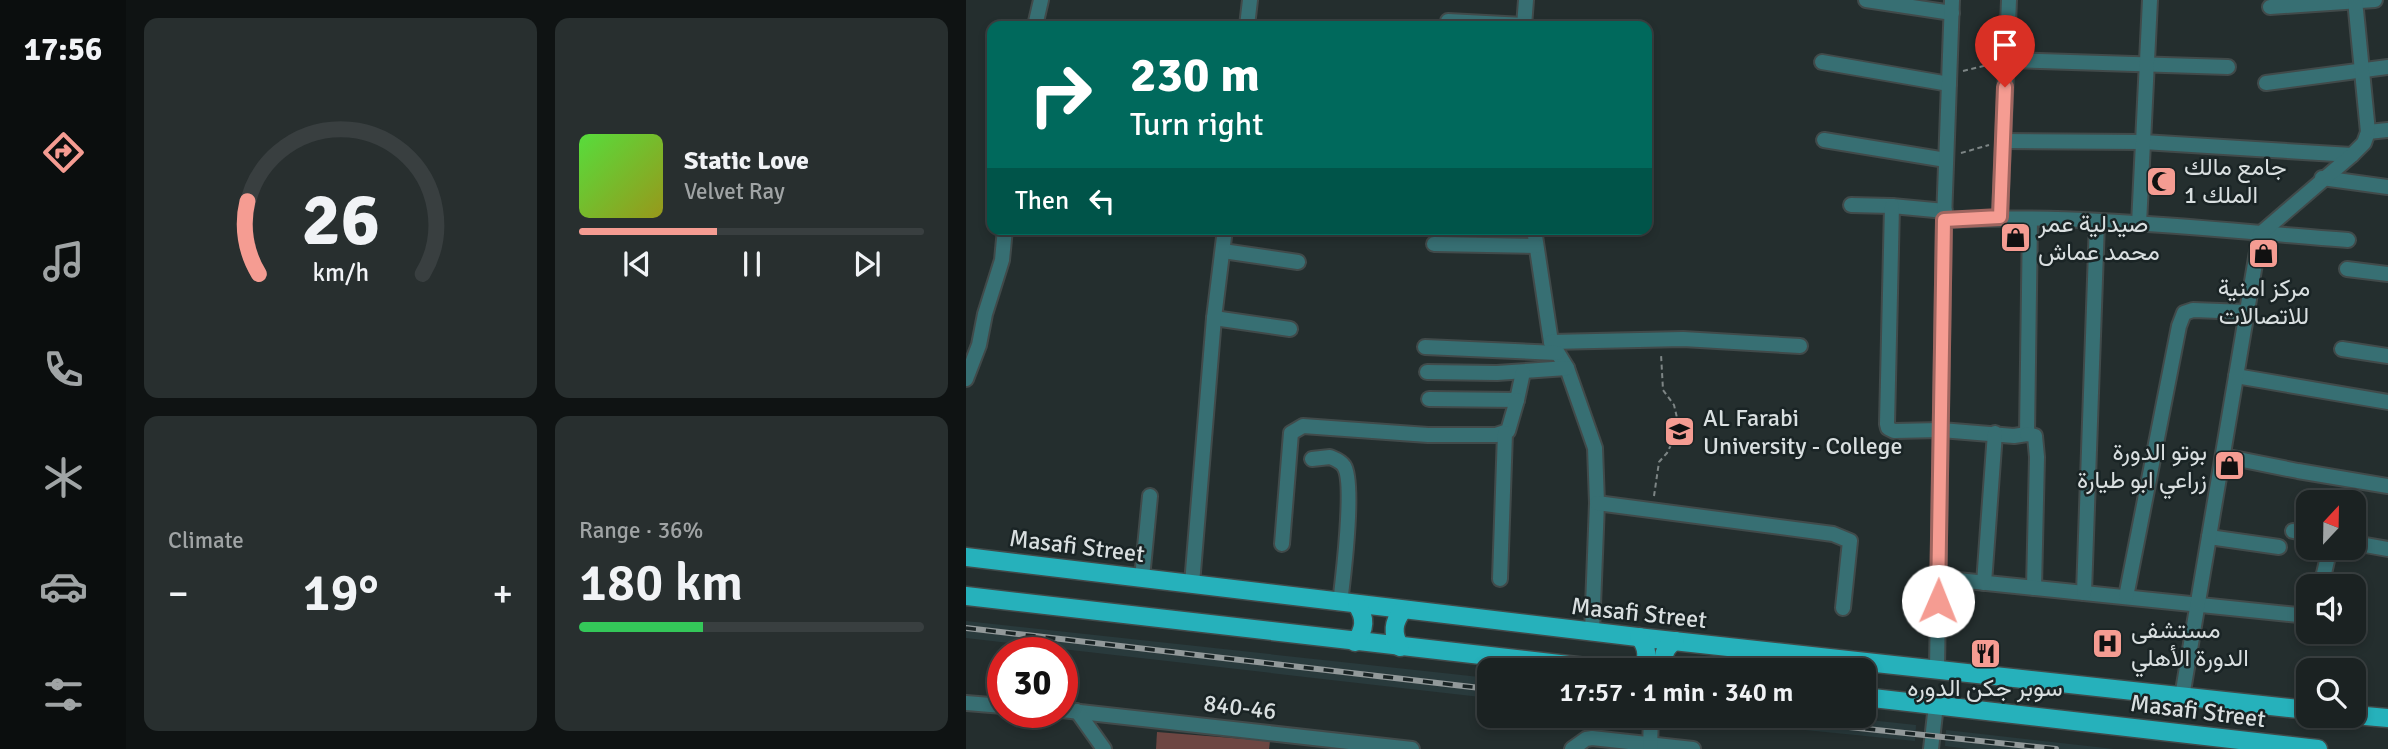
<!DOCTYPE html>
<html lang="en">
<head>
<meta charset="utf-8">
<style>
	body { margin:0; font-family:Signika,Vazirmatn,sans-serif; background:#282f2f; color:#f1f3f6; height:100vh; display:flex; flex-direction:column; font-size:26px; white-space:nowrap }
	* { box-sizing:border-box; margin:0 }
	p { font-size:23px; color:#a0a4a5 }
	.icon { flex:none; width:38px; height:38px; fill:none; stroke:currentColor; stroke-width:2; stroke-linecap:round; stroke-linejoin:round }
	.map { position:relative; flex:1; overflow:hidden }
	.side { display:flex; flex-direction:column; gap:18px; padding:18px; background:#0f1313; width:840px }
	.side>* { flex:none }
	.banner { position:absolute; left:21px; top:21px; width:665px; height:214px; border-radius:14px; box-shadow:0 4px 10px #0003,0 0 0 2px #393f40; background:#00695c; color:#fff; overflow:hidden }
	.needle { width:46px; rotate:22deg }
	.fabs { position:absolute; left:1330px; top:490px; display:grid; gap:14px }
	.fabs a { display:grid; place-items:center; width:70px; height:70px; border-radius:14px; background:#1b2222; box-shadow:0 4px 10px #0003,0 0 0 2px #393f40; font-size:35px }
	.speed { position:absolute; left:21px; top:637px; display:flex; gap:14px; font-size:35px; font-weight:700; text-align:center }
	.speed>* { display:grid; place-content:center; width:91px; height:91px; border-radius:50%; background:#1b2222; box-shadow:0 4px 10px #0003,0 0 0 2px #393f40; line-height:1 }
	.speed .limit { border:10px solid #d22; background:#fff; color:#111 }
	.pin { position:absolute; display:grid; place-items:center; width:60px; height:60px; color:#fff; margin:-72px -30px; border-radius:50% 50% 50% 0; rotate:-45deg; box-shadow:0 0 7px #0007 }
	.pin .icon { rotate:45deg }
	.me { position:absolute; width:77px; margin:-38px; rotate:1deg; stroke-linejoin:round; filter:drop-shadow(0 0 5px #0008) }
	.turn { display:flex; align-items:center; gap:24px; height:147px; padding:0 28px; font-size:32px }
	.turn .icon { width:91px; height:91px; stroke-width:2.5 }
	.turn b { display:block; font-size:49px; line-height:60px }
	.then { display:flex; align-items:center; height:66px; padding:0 28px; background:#0003; gap:14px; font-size:26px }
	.big { font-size:52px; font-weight:600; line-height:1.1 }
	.side .card { flex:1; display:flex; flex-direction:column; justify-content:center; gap:10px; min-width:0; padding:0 24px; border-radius:14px; background:#282f2f }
	.side .dial { align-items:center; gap:0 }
	.dial svg { height:182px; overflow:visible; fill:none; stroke:#393f40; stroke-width:7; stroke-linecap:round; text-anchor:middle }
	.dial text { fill:#f1f3f6; stroke:none }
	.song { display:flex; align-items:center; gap:21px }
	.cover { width:84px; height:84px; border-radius:10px; background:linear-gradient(135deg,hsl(110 70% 55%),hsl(60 70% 35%)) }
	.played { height:7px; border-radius:4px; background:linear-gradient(90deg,#f59c92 40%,#393f40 40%) }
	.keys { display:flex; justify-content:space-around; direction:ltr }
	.heat { display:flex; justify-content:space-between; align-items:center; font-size:38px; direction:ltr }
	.charge { height:10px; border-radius:5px; background:linear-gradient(90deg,#34c759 36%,#393f40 0) }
	.side .tiles { flex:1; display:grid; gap:18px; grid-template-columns:repeat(2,1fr) }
	.trip { position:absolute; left:511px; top:658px; width:399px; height:70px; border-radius:14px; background:#1b2222; box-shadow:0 4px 10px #0003,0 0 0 2px #393f40; font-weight:600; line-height:70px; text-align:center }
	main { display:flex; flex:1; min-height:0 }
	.menu { display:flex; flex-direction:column; width:126px; justify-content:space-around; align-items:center; background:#0b0e0e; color:#a0a4a5 }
	.menu .icon { width:49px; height:49px }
	.menu .on { color:#f59c92 }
	.menu b { font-size:32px; color:#f1f3f6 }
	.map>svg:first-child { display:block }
</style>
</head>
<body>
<main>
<nav class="menu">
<b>17:56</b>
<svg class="icon on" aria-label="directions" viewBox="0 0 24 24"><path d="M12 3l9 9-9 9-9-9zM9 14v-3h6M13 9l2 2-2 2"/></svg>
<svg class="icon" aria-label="music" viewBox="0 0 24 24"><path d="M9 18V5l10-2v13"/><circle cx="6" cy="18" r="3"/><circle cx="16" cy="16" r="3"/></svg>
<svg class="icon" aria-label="phone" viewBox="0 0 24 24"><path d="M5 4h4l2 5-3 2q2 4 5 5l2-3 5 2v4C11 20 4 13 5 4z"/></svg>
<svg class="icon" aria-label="climate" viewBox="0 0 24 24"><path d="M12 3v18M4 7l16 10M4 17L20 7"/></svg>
<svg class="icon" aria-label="car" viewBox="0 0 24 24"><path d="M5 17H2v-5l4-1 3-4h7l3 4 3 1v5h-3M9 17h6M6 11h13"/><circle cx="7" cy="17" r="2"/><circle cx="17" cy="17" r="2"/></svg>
<svg class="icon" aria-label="filters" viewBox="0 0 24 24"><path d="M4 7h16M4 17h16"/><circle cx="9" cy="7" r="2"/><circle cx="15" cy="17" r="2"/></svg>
</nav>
<section class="side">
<div class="tiles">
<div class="card dial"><svg viewBox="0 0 100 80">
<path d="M14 69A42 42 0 1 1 86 69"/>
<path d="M14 69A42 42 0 0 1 9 37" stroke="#f59c92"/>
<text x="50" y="56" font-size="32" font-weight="700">26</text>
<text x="50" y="72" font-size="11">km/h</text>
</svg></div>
<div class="card">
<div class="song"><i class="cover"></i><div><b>Static Love</b><p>Velvet Ray</p></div></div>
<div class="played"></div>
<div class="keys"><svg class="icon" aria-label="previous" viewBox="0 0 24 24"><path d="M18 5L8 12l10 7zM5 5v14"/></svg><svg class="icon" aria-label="pause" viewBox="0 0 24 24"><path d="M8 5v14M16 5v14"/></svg><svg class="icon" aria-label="next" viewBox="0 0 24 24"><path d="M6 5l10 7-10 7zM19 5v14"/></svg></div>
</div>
<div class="card"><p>Climate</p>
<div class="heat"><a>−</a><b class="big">19°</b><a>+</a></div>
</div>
<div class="card"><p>Range · 36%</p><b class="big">180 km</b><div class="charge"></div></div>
</div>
</section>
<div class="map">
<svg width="1422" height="749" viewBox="0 0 1422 749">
	<rect width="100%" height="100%" fill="#242e2e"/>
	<g fill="#293a3c">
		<path d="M0,621l523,57v20l-523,-60z"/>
		<path d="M701,716h165l84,9 -1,16z"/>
		<path d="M980,730l168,19h-145l-24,-3z"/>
	</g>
	<path fill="#6d4642" d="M191,732l113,9 -1,8h-113z"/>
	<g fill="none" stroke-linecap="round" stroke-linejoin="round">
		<defs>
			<g id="minor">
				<path d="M900,0l86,13"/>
				<path d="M1304,7l105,-7"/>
				<path d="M482,21l76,4"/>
				<path d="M69,26l6,-26"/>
				<path d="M281,26l3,-26"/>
				<path d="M558,26l2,-26"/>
				<path d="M1041,60l221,7"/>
				<path d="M856,62l127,22"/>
				<path d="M1300,83l122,-16"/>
				<path d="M1402,132l20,-2"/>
				<path d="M858,140l122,20"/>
				<path d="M1037,141l140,1 209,13"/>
				<path d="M1356,178l66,9"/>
				<path d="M885,205l41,1 53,5"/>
				<path d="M926,206l-5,218 1,4 6,3 47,-1 73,6 13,-2 3,-215"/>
				<path d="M1034,217l9,-217"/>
				<path d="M978,220c134,-7 270,10 404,20"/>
				<path d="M1173,224l11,-224"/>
				<path d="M568,229l17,113 16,26 28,80 2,55 -5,129"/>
				<path d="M468,244l102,2"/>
				<path d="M257,251l75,11"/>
				<path d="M1381,269l41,5"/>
				<path d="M248,318l76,11"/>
				<path d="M585,342l132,-3 117,7"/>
				<path d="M459,347l132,6"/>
				<path d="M1376,349l46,7"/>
				<path d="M461,372l70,1 70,-5"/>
				<path d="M1270,376l152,26"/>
				<path d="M0,379l13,-34 6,-31 17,-54 3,-31"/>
				<path d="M463,399l88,1 6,-28"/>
				<path d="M1061,434l8,2 2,21 -3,131"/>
				<path d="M1257,456l75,15 90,15"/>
				<path d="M346,459l18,-2c5,2 11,4 14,9 11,16 -1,113 -4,137"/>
				<path d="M631,503l236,31 17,7 -7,67"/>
				<path d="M1327,531l15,3"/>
				<path d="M1243,537l70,10"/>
				<path d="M1388,543l34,6"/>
				<path d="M316,544l9,-111 12,-7 125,9h68l12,-4 9,-31"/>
				<path d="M176,578l8,-82"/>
				<path d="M972,578l370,38"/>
				<path d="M534,579l5,-146"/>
				<path d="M1018,583l11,-150"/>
				<path d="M226,584l22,-266 11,-89"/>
				<path d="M1355,586l9,-38"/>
				<path d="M1118,593l13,-371"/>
				<path d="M1160,597l53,-271 5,-13 9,-3 54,2"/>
				<path d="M971,669l7,-449 8,-220"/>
				<path d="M1216,697l78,-463 92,-79 12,-12 4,-11 -13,-132"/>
				<path d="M0,703l37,3"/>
				<path d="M96,710l350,39"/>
				<path d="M111,711l27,38"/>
				<path d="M606,749l14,-10 6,-1 101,11"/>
				<path d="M684,749l1,-33"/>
				<path d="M965,749l5,-44"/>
			</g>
			<g id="major">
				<path d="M0,557l680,81 662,72"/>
				<path d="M0,596l646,74"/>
				<path d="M673,637c9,10 10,23 1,33"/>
				<path d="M389,642c10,-12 11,-24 2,-37"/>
				<path d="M434,647c-8,-13 -7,-25 3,-37"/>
				<path d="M700,670c-5,-11 -2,-23 9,-29"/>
				<path d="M898,697l454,52"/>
				<path d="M1388,715l34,3"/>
			</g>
		</defs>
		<use href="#minor" stroke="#414a4a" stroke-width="18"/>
		<use href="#major" stroke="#414a4a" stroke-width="21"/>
		<g stroke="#7d8585" stroke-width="2" stroke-dasharray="5 3.5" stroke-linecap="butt">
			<path d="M997,71l29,-7"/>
			<path d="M995,153l28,-8"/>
			<path d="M688,496l5,-34 8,-9 7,-14 4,-17 -4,-17 -11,-15 -2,-36"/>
		</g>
		<use href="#minor" stroke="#376f73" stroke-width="14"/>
		<use href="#major" stroke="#26b1bb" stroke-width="18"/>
		<defs>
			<g id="rail">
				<path d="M0,628l523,61"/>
				<path d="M780,716l310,33"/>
			</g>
		</defs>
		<use href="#rail" stroke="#92999a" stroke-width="6"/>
		<use href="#rail" stroke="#1a2425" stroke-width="3.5" stroke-dasharray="10" stroke-linecap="butt"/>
	</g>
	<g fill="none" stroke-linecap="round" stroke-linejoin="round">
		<defs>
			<path id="route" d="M972,601l6,-381 56,-3 5,-130"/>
		</defs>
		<use href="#route" stroke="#9f655f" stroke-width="18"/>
		<use href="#route" stroke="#f59c92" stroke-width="12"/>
	</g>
	<defs>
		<symbol id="mosque-square" viewBox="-11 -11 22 22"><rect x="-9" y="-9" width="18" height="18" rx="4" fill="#f59c92" stroke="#1a2425"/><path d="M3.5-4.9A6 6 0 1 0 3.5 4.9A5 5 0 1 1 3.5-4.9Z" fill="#111"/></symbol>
		<symbol id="shop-square" viewBox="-11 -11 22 22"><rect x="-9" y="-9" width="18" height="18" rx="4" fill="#f59c92" stroke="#1a2425"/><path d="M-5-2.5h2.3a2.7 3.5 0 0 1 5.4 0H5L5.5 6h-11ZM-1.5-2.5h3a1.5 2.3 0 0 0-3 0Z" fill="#111"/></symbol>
		<symbol id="university-square" viewBox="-11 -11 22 22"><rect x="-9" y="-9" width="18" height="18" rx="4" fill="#f59c92" stroke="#1a2425"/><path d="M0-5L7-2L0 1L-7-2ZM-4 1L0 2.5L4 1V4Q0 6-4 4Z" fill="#111"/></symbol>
		<symbol id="hospital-square" viewBox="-11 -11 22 22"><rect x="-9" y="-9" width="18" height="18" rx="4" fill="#f59c92" stroke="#1a2425"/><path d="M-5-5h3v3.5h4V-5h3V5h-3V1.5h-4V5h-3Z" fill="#111"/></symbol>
		<symbol id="restaurant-square" viewBox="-11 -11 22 22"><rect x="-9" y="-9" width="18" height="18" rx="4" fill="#f59c92" stroke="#1a2425"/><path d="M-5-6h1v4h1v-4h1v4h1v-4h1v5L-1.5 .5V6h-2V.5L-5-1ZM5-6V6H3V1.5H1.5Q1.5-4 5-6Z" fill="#111"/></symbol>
	</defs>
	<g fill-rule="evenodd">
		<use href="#mosque-square" x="1178" y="164" width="35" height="35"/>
		<use href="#shop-square" x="1032" y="220" width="35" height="35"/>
		<use href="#shop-square" x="1280" y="236" width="35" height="35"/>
		<use href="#university-square" x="696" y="414" width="35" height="35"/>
		<use href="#shop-square" x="1246" y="448" width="35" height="35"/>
		<use href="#hospital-square" x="1124" y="626" width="35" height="35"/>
		<use href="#restaurant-square" x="1002" y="636" width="35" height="35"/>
	</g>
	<g text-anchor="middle" stroke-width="5" stroke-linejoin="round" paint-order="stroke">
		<g font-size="24" fill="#d9dfe0" stroke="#1a2425" text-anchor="start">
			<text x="1218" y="175">جامع مالك<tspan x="1218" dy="28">الملك 1</tspan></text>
			<text x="1072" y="232">صيدلية عمر<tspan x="1072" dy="28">محمد عماش</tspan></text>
			<text x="1298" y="296" text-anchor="middle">مركز امنية<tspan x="1298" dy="28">للاتصالات</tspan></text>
			<text x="737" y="426">AL Farabi<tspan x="737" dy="28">University - College</tspan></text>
			<text x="1241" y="460" text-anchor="end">بوتو الدورة<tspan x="1241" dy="28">زراعي ابو طيارة</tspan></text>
			<text x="1165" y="638">مستشفى<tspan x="1165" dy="28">الدورة الأهلي</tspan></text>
			<text x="1019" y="696" text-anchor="middle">سوبر جكن الدوره</text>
		</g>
		<g font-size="24" fill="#d9dfe0" stroke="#1a2425">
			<text transform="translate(111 546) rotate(7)" y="8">Masafi Street</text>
			<text transform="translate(673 613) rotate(6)" y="8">Masafi Street</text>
			<text transform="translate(274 707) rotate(7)" y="8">840-46</text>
			<text transform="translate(1232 711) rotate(7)" y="8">Masafi Street</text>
		</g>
	</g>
</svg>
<div class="fabs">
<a><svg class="needle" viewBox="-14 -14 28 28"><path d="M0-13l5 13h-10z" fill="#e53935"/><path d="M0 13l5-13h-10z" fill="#a0a4a5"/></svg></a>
<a><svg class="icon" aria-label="sound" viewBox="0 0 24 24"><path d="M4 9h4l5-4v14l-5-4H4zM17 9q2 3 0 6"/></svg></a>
<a><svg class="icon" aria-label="search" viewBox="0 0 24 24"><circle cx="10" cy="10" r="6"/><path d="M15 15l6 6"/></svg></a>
</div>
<div class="speed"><div class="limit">30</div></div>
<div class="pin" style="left:1039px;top:87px;background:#d93025"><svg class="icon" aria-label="arrive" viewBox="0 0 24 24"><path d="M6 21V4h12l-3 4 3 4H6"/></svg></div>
<svg class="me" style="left:972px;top:601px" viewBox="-20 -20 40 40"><circle r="19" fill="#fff"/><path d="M0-13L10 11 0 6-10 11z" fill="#f59c92"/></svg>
<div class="trip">17:57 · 1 min · 340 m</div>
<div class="banner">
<div class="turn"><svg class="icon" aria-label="right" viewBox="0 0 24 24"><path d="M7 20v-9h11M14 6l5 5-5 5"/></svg><div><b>230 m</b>Turn right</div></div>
<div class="then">Then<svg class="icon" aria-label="left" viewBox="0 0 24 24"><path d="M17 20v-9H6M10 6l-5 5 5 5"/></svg></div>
</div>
</div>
</main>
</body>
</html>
